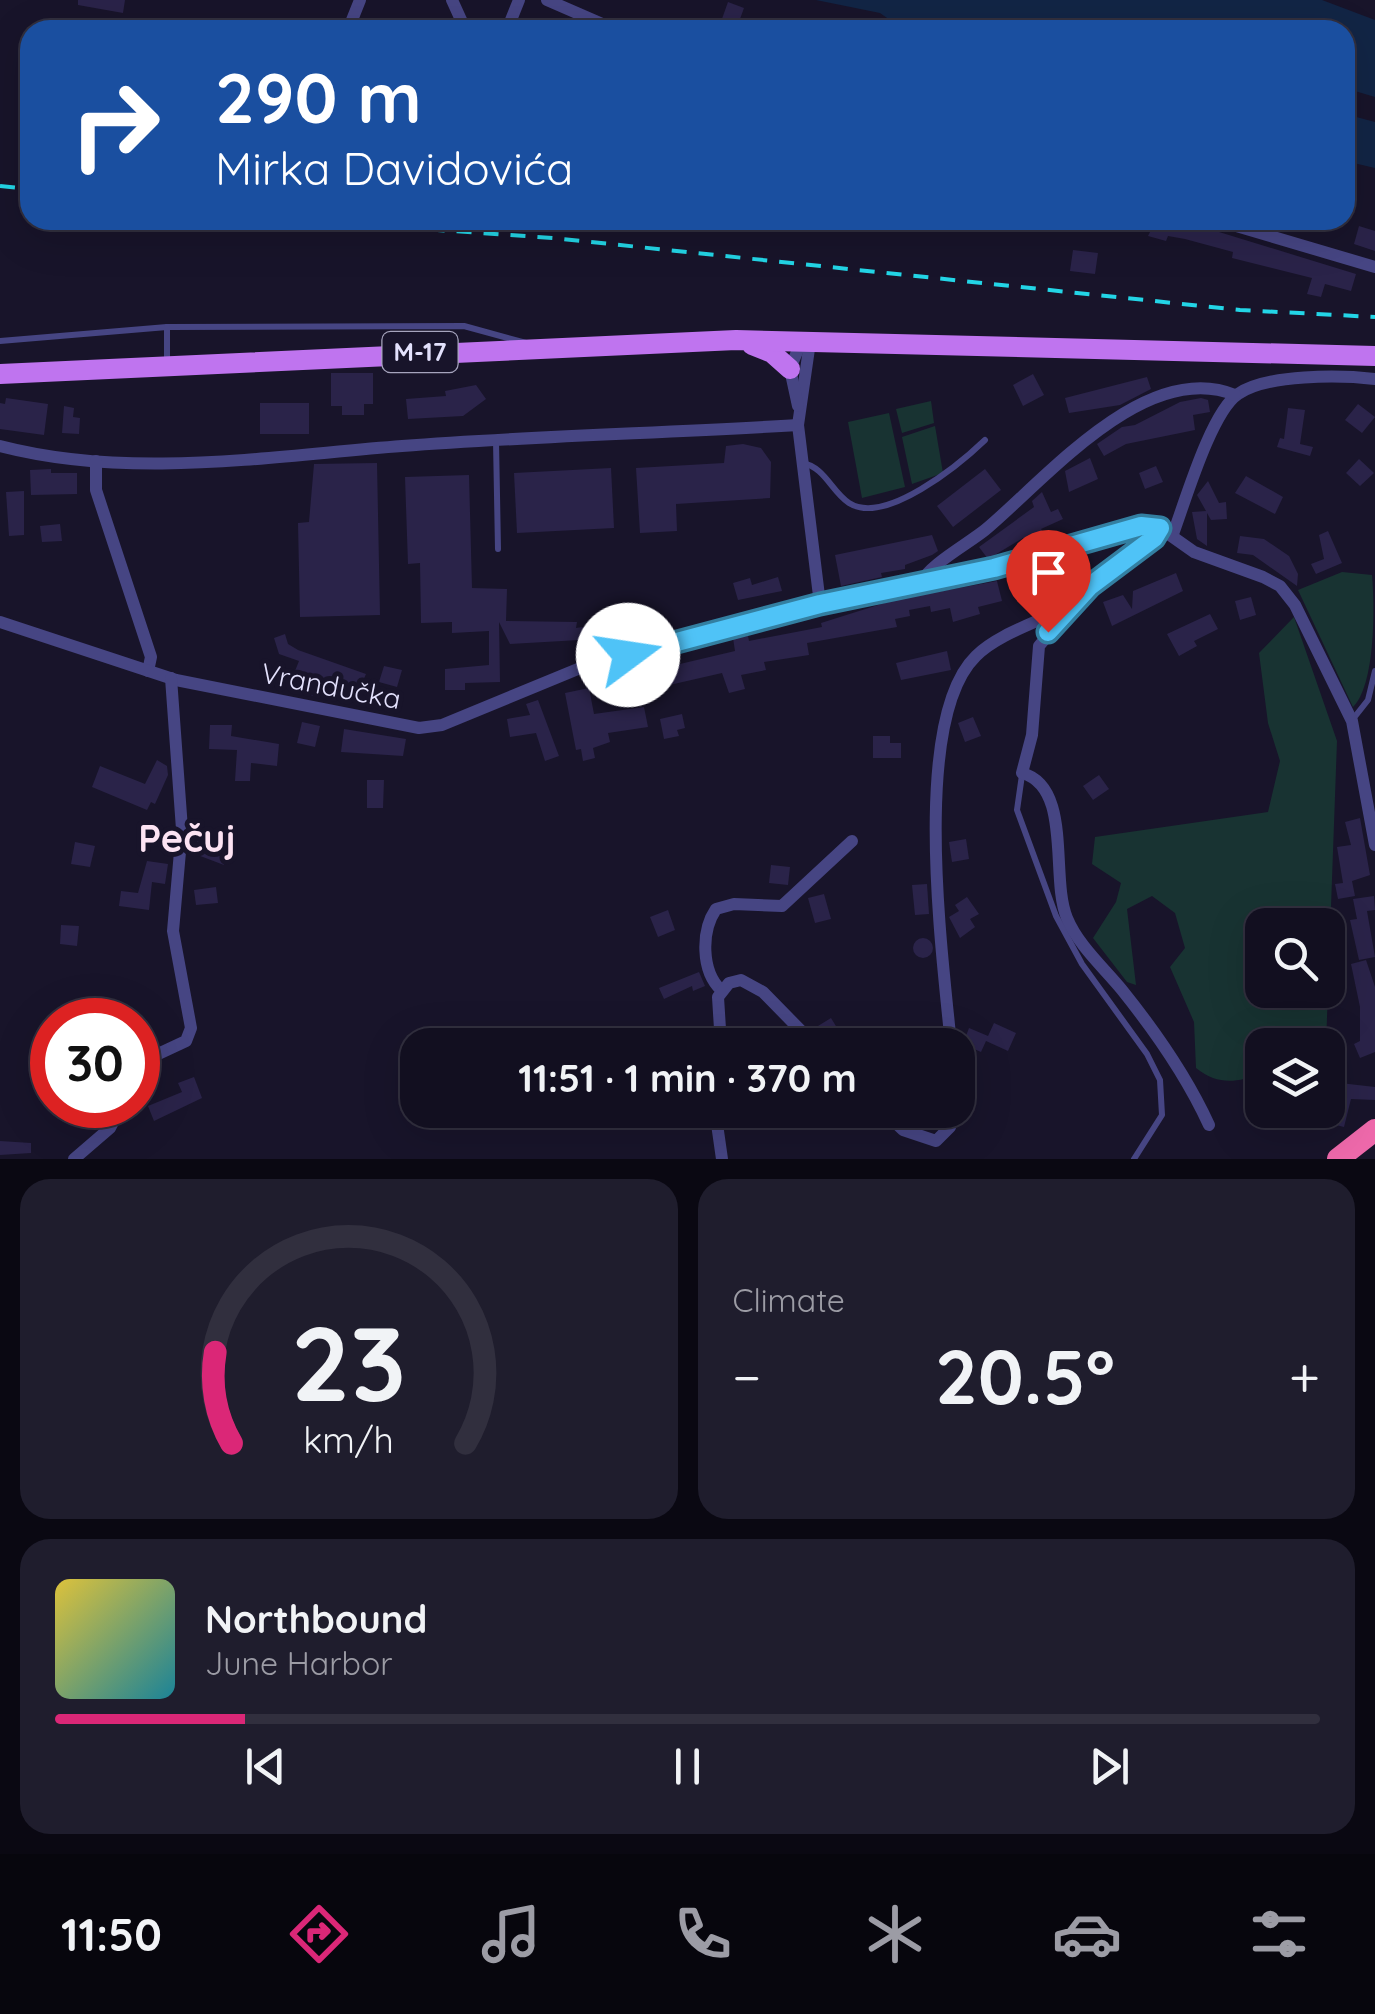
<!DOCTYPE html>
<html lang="en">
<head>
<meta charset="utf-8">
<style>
	body { margin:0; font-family:Quicksand,sans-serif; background:#1f1d2d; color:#f1f3f6; height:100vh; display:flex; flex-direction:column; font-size:38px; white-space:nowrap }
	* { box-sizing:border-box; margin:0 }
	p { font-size:32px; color:#9c9ca5 }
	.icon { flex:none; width:55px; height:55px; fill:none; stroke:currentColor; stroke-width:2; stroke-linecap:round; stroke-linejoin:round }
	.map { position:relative; height:1159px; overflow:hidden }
	.side { display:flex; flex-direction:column; gap:20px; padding:20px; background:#0a0812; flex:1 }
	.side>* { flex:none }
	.guide { position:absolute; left:20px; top:20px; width:1335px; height:210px; border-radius:30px; box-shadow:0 10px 40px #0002,0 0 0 2px #312f3e; background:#1a4fa0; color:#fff; overflow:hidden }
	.buttons { position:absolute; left:1245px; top:908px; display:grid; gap:20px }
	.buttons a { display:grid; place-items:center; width:100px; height:100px; border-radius:20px; background:#120f20; box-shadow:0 10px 40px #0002,0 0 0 2px #312f3e; font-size:50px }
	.speed { position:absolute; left:30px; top:998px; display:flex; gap:20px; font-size:50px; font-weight:700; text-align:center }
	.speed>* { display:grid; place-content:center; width:130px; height:130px; border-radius:50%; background:#120f20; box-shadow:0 10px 40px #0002,0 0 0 2px #312f3e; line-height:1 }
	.speed .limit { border:15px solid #d22; background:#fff; color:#111 }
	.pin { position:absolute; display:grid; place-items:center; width:85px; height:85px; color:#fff; margin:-102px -42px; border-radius:50% 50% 50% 0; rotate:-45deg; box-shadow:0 0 10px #0007 }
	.pin .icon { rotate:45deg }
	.me { position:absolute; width:110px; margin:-55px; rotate:76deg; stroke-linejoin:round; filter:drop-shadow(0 0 8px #0008) }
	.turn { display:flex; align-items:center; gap:35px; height:210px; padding:0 30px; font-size:45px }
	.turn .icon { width:130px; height:130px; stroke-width:2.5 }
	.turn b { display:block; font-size:70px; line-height:85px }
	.big { font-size:75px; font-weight:700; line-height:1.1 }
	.side .card { flex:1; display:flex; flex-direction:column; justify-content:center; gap:15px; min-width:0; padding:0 35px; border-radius:30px; background:#1f1d2d }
	.side .dial { align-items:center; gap:0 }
	.dial svg { height:260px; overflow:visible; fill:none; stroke:#312f3e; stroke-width:7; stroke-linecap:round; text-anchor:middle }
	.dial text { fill:#f1f3f6; stroke:none }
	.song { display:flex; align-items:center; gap:30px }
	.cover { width:120px; height:120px; border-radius:15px; background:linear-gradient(135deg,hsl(50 70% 55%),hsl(190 70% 35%)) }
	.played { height:10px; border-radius:5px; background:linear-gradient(90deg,#db2777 15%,#312f3e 15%) }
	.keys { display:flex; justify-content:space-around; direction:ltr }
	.heat { display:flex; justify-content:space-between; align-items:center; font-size:55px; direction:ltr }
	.side .tiles { flex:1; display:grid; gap:20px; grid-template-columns:1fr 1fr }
	.card:last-child { grid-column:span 2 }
	.trip { position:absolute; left:400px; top:1028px; width:575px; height:100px; border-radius:30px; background:#120f20; box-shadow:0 10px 40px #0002,0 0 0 2px #312f3e; font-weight:700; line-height:100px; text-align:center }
	.tab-bar { display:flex; height:160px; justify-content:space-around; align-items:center; background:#07060d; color:#9c9ca5 }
	.tab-bar .icon { width:70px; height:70px }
	.tab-bar .on { color:#db2777 }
	.tab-bar b { font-size:45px; color:#f1f3f6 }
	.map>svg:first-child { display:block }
</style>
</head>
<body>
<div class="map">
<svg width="1375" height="1159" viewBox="0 0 1375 1159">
	<rect width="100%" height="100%" fill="#18142a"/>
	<g fill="#183332" fill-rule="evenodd">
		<path d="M931,401l3,22 -32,10 -6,-24z"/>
		<path d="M889,413l16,74 -43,11 -14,-76z"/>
		<path d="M935,426l8,47 -31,11 -10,-47z"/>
		<path d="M1342,572l30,3c3,34 3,110 -19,132l-55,-117z"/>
		<path d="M1294,617l43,124 -11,304h-64v29c-26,8 -43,12 -66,-6l-2,-46 -24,-55 15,-19 -10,-35 -23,-17 -25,13 9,76 -9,-3 -34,-44 23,-36 5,-19 -29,-19 3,-27 173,-25 12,-51 -12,-38 -9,-70zM1262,925h66v65h-66z"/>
	</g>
	<g fill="#122545">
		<path d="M816,0h506l53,20v77l-30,-9v-58h-441l-24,-17z"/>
		<path d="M1345,114l30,8v46l-30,-7z"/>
	</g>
	<g fill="#2a2349">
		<path d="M78,0h47l-2,13 -45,-8z"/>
		<path d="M728,2l16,6 -8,22h-18z"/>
		<path d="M1118,220h62l176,54 -5,17 -26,-7 -4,13 -14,-3 5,-16 -80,-20 1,-6 -48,-13 -17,-3 -2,5 -18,-5 2,-4z"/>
		<path d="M1359,226l16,5v20l-21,-7z"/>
		<path d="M1073,250l25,3 -3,21 -25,-3z"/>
		<path d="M331,373h42v31h-9v11h-22v-9h-11z"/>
		<path d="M1033,374l11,21 -21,11 -10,-21z"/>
		<path d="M1147,377l4,12 -31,16 -51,8 -4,-15z"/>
		<path d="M476,385l10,14 -23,17 -55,3 -2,-20 40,-3 -1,-5z"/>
		<path d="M6,398l42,6 -4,31 -44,-6v-26l5,1z"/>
		<path d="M1201,398l7,2 2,12 -17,3 2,15 -69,14 -22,12 -7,-12 25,-17 13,-2 45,-23z"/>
		<rect x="260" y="403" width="49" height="31"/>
		<path d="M1358,404l17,13 -13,16 -17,-13z"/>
		<path d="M64,406l10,2 -1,9 7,1 -1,16 -17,-1z"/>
		<path d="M1288,408l17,2 -5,34 13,3 -3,9 -33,-9 3,-9 4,1z"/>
		<path d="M743,444l18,4 10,14 -1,36 -94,6 1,27 -37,2 -4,-65 88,-5 2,-17z"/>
		<path d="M1090,458l8,21 -29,13 -4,-21z"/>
		<path d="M1359,459l15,14 -14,13 -14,-13z"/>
		<path d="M377,463l3,152 -80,2 -2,-94 11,-1 5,-58z"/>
		<path d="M1156,466l7,16 -18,7 -6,-16z"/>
		<path d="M611,468l3,60 -97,5 -3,-60z"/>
		<path d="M51,469v4h26v21l-46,1 -1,-25z"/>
		<path d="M985,469l16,21 -48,37 -16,-21z"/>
		<path d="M469,475l3,113 35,1 -1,32 71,1 -1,6 67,-10 1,13 -20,1 2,10 -11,1 -1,-5 -104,6 -11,-22 1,60 -35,1v7h-20v-21l44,-4v-34l-37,2v-11l-31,1 -1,-60 -12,1 -3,-87z"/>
		<path d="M1246,476l37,21 -8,17 -40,-21z"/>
		<path d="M1208,481l11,22 7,-1 1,17 -16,1 -4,-7v33l-10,-7 -5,-27 14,-1 -9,-16z"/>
		<path d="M24,491v44l-15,1 -3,-44z"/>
		<path d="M1042,492l9,20 7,-3 5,10 -22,10 5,7 -16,11 -7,-9 -35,21 -9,-12 55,-40 -2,-6z"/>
		<path d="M60,524l2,17 -20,1 -2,-16z"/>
		<path d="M1328,531l14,32 -26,11 -5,-10 13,-5 -5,-24z"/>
		<path d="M932,535l6,16 -6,4 -27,10v4l-24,4 1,4 -41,9 -6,-31z"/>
		<path d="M1240,536l24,3 25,17 9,18 -1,12 -44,-31 -16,-2z"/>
		<path d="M1075,555l7,21 -11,3 -1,14 -10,3 -4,-16 -12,3 -4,-15z"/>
		<path d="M1176,573l7,18 -71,35 -9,-24 20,-7 9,14 1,-18z"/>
		<path d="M778,577l4,14 -44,9 -5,-17 17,-5 2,7z"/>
		<path d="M997,581l5,20 -24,6 2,7 -27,8 -3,-14 -19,4 -1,-6 -21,4 1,6 -15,3 2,8 -90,16 2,12 -45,7 2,8 -25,5 4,14 -16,4 -7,-20 -70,16 -6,-17 89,-21 -2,-13 15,-2 1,5 73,-14 -1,-4 73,-23z"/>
		<path d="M1251,597l5,18 -16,5 -5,-19z"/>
		<path d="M1210,614l8,15 -24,12 3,5 -18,10 -12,-22z"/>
		<path d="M285,634l3,10 10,6 68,24 -12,27 -32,-13 -4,10 -29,-12 10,-25 -20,-7 -5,-16z"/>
		<path d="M947,651l4,19 -50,10 -5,-17z"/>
		<path d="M384,666l18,4 -5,17 -18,-5z"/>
		<path d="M589,688l5,26 50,-7 4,20 -40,6 2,9 -17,6 2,10 -12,3 -2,-12 -5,1 -11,-57z"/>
		<path d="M538,700l21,56 -14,5 -9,-28 -26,4 -3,-18 23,-4 -4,-11z"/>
		<path d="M682,714l3,14 -8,2 2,6 -15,3 -4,-20z"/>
		<path d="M973,717l8,19 -16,6 -7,-19z"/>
		<path d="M302,722l18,4 -5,21 -18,-4z"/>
		<path d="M210,725h22l-1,11 48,8 -2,22 -26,-3 -1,18h-15l2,-31 -28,-1z"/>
		<path d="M344,729l62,10 -3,17 -62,-4z"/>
		<path d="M873,736h17v7h11v15h-28z"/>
		<path d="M157,760l10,6 1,9 -13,29 -4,-2 -4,8 -55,-23 8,-21 45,18z"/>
		<path d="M1099,775l10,14 -16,11 -10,-14z"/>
		<path d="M367,780h17l-1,28h-16z"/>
		<path d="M1360,818l10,57 -18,6 3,15 -17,3 -3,-15 8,-1 -6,-36 14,-2 -6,-23z"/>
		<path d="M216,837l12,2 -4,26 -29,-11 3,-15 17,4z"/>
		<path d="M966,839l3,20 -17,3 -3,-20z"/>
		<path d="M75,842l20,4 -5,21 -19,-3z"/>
		<path d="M147,861l21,3 -3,20 -13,-2 -3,28 -30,-4 2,-15 17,2z"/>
		<path d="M771,865l19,2 -2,18 -19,-2z"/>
		<path d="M927,884l2,30 -14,1 -3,-30z"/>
		<path d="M216,887l2,16 -22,2 -2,-15z"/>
		<path d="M824,894l7,25 -16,4 -7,-25z"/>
		<path d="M1374,896l1,14 -8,1 8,46 -16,3 -9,-40 7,-1 -4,-20z"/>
		<path d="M967,897l12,17 -9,5 5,8 -15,11 -11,-21 10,-6 -4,-6z"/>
		<path d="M668,910l7,20 -17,7 -8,-20z"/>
		<path d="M61,925l18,1 -2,20 -17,-2z"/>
		<circle cx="923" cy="948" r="10"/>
		<path d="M1366,960l9,27v65l-15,6 -6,-14 6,-3v-34l-9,-43z"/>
		<path d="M699,972l6,14 -12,5 -1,-5 -28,13 -5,-11z"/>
		<path d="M831,1018l11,18 7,9h-20l-11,-19z"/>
		<path d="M994,1023l22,10 -8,18 -22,-10 -5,11 -18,-8 6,-16 19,8z"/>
		<path d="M194,1077l8,21 -48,23 -6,-15 34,-14 -4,-9z"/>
		<path d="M1340,1083l35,4v13l-24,-1 -7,28 -24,-6 8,-14 10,2z"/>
		<path d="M72,1105h16l7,16 -13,6z"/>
		<path d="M0,1141l31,2v10l-31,2z"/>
	</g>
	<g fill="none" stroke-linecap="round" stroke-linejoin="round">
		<g stroke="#464583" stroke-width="6">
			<path d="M0,341l167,-14 297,-1 62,17"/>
			<path d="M167,360v-33"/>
			<path d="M496,441l2,108"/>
			<path d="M802,463c23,4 29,28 47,40 36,23 111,-39 136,-63"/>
			<path d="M1353,719l15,-19 7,-29"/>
			<path d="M1022,775l-5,35 39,106 26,48 65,90 13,26 2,35 -28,44"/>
		</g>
		<g stroke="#464583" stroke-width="12">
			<path d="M452,0l10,22 -1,8"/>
			<path d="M547,0l69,30"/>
			<path d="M348,30l12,-30"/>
			<path d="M507,30l12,-30"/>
			<path d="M1216,220l159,47"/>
			<path d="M810,342l-12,83 22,179"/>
			<path d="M798,406l-8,-37 11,-27"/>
			<path d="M0,446c131,34 270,10 402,0 132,-10 264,-13 396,-21"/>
			<path d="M96,461v29l55,167 -3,14"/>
			<path d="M1160,528l-6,10 -65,48 -50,60 -7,89 -10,38c51,14 28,105 45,145 11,27 37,50 55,72 33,41 65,87 87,135"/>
			<path d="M1173,534c12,-32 38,-122 65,-140 29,-20 102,-19 137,-15"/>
			<path d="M921,583c5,-16 48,-40 64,-53 60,-50 161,-172 250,-135"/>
			<path d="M0,622l176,58 243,48 23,-3 148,-61 230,-60 174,-36 147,-42 19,2 34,24 69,25 17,9 15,19 57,116 23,124"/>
			<path d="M721,990c-20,-19 -20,-59 -5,-81l18,-5 48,2 70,-65"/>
			<path d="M721,1045l-3,-48 11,-14 12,-3 22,12 52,53"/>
			<path d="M951,1045c-8,-87 -41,-325 25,-389 20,-20 56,-32 81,-44l5,2"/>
			<path d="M138,1079l18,-24 30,-14 5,-13 -18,-97 9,-102 -11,-151"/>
			<path d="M715,1110l7,49"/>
			<path d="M882,1110l21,20 33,11 14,-14 5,-17"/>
			<path d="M74,1159l36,-31 12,-23"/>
		</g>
		<g stroke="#bf74ef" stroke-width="20">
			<path d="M752,345l20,8 18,16"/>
			<path d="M0,374l736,-34 639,16"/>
		</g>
		<path stroke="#ee69ab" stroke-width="22" d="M1338,1159l37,-29"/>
		<g stroke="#23d5e6" stroke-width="4" stroke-dasharray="15 12" stroke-linecap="butt">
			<path d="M0,186l30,3"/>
			<path d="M295,220l258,18 687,72 135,7"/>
		</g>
	</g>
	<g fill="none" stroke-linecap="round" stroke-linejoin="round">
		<defs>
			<path id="route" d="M628,655l192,-51 174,-36 147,-42 19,2 -6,10 -64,48 -42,46"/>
		</defs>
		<use href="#route" stroke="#337fa1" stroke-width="25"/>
		<use href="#route" stroke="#4fc3f7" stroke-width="18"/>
	</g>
	<g text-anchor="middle" stroke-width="10" stroke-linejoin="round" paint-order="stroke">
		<rect fill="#18142a" stroke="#a6a4bd" stroke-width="2.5" x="382.5" y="332" width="75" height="40" rx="8"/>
		<g font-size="25" font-weight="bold" fill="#e3e1fc">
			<text x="420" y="361">M-17</text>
		</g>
		<g font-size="28" fill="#e3e1fc" stroke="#18142a">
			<text transform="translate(331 686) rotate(11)" y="10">Vrandučka</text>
		</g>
		<g font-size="38" font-weight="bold" fill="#fce3f3" stroke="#18142a">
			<text x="187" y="852">Pečuj</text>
		</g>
	</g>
</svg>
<div class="buttons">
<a><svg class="icon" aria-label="search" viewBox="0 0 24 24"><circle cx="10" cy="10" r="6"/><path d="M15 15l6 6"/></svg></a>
<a><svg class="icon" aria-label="layers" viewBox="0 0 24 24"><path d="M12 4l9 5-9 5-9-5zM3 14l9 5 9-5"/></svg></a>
</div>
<div class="speed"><div class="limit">30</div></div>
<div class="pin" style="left:1048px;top:632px;background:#d93025"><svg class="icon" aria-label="arrive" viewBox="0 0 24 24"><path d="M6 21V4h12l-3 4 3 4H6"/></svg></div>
<svg class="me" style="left:628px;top:655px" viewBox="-20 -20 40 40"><circle r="19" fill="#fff"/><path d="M0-13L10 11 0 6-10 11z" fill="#4fc3f7"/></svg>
<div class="trip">11:51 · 1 min · 370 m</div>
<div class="guide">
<div class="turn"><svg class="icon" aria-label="right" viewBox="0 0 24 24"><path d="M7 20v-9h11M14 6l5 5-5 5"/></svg><div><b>290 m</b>Mirka Davidovića</div></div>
</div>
</div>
<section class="side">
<div class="tiles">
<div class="card dial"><svg viewBox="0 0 100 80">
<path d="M14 69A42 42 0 1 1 86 69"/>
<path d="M14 69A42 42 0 0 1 9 41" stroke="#db2777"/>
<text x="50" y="56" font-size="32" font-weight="700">23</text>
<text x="50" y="72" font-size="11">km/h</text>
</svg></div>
<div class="card"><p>Climate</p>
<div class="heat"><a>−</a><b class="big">20.5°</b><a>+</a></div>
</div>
<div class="card">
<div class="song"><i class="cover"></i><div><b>Northbound</b><p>June Harbor</p></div></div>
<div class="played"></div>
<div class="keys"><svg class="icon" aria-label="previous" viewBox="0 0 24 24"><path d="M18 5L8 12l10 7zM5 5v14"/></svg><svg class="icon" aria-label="pause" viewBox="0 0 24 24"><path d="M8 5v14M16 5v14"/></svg><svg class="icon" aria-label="next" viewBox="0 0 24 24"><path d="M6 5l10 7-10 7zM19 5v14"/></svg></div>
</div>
</div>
</section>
<nav class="tab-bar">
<b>11:50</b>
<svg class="icon on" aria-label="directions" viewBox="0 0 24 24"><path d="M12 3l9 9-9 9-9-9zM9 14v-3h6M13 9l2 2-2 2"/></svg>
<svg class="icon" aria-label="music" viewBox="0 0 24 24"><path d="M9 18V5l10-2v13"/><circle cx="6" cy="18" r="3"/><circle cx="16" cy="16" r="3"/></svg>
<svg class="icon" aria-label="phone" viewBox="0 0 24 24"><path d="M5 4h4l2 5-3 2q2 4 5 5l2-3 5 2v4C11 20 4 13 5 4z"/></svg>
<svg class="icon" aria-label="climate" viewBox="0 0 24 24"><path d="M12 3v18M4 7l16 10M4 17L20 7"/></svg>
<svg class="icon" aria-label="car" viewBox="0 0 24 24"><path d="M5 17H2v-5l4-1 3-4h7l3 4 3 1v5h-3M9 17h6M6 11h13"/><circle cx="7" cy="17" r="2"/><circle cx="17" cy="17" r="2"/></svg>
<svg class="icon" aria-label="filters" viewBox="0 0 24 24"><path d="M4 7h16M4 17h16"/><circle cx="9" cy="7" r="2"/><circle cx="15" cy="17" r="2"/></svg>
</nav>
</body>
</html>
